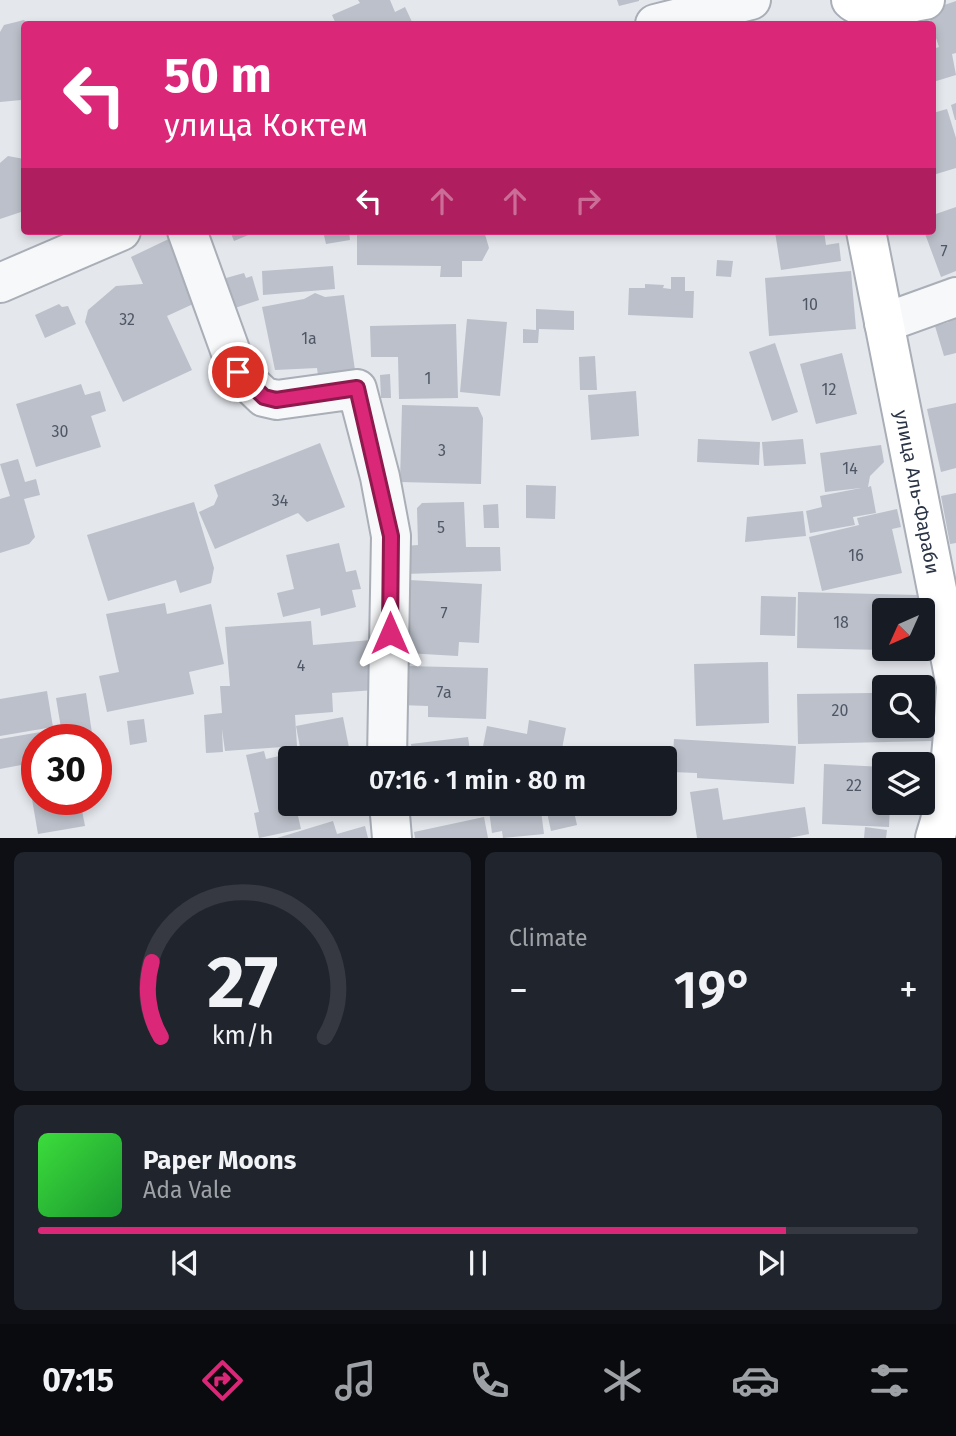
<!DOCTYPE html>
<html lang="en">
<head>
<meta charset="utf-8">
<style>
	body { margin:0; font-family:"Fira Sans",sans-serif; background:#20242c; color:#f1f3f6; height:100vh; display:flex; flex-direction:column; font-size:26px; white-space:nowrap }
	* { box-sizing:border-box; margin:0 }
	p { font-size:23px; color:#9ea1a6 }
	.icon { flex:none; width:38px; height:38px; fill:none; stroke:currentColor; stroke-width:2; stroke-linecap:round; stroke-linejoin:round }
	.map { position:relative; height:838px; overflow:hidden }
	.side { display:flex; flex-direction:column; gap:14px; padding:14px; background:#0d0f14; flex:1 }
	.side>* { flex:none }
	.top-card { position:absolute; left:21px; top:21px; width:915px; height:214px; border-radius:7px; box-shadow:0 4px 10px #0003; background:#db2777; color:#fff; overflow:hidden }
	.needle { width:46px; rotate:225deg }
	.tools { position:absolute; left:872px; top:598px; display:grid; gap:14px }
	.tools a { display:grid; place-items:center; width:63px; height:63px; border-radius:7px; background:#171b24; box-shadow:0 4px 10px #0003; font-size:35px }
	.speed { position:absolute; left:21px; top:724px; display:flex; gap:14px; font-size:35px; font-weight:700; text-align:center }
	.speed>* { display:grid; place-content:center; width:91px; height:91px; border-radius:50%; background:#171b24; box-shadow:0 4px 10px #0003; line-height:1 }
	.speed .limit { border:10px solid #d22; background:#fff; color:#111 }
	.pin { position:absolute; display:grid; place-items:center; width:60px; height:60px; color:#fff; margin:-30px; border:4px solid #fff; border-radius:50%; box-shadow:0 2px 7px #0007 }
	.me { position:absolute; width:77px; margin:-38px; rotate:0deg; stroke-linejoin:round; filter:drop-shadow(0 0 5px #0008) }
	.turn { display:flex; align-items:center; gap:24px; height:147px; padding:0 28px; font-size:32px }
	.turn .icon { width:91px; height:91px; stroke-width:2.5 }
	.turn b { display:block; font-size:49px; line-height:60px }
	.lanes { display:flex; align-items:center; height:66px; padding:0 28px; background:#0003; justify-content:center; gap:35px; direction:ltr }
	.lanes .off { opacity:.35 }
	.big { font-size:52px; font-weight:600; line-height:1.1 }
	.side .widget { flex:1; display:flex; flex-direction:column; justify-content:center; gap:10px; min-width:0; padding:0 24px; border-radius:10px; background:#20242c }
	.side .dial { align-items:center; gap:0 }
	.dial svg { height:182px; overflow:visible; fill:none; stroke:#363941; stroke-width:7; stroke-linecap:round; text-anchor:middle }
	.dial text { fill:#f1f3f6; stroke:none }
	.song { display:flex; align-items:center; gap:21px }
	.cover { width:84px; height:84px; border-radius:10px; background:linear-gradient(135deg,hsl(120 70% 55%),hsl(130 70% 35%)) }
	.played { height:7px; border-radius:4px; background:linear-gradient(90deg,#db2777 85%,#363941 85%) }
	.keys { display:flex; justify-content:space-around; direction:ltr }
	.heat { display:flex; justify-content:space-between; align-items:center; font-size:38px; direction:ltr }
	.side .tiles { flex:1; display:grid; gap:14px; grid-template-columns:1fr 1fr }
	.widget:last-child { grid-column:span 2 }
	.trip { position:absolute; left:278px; top:746px; width:399px; height:70px; border-radius:7px; background:#171b24; box-shadow:0 4px 10px #0003; font-weight:600; line-height:70px; text-align:center }
	.tabs { display:flex; height:112px; justify-content:space-around; align-items:center; background:#090b0e; color:#9ea1a6 }
	.tabs .icon { width:49px; height:49px }
	.tabs .selected { color:#db2777 }
	.tabs b { font-size:32px; color:#f1f3f6 }
	.map>svg:first-child { display:block }
</style>
</head>
<body>
<div class="map">
<svg width="956" height="838" viewBox="0 0 956 838">
	<rect width="100%" height="100%" fill="#e4e7ec"/>
	<g fill="#bbc0ca">
		<path d="M358,0h32l5,12 10,-5 8,17h-77l-4,-9 28,-12z"/>
		<path d="M617,0h22v1l-20,5z"/>
		<path d="M956,1v52l-4,1 4,21 -23,7v-33l6,-2 -12,-36z"/>
		<path d="M24,20l4,4h-4l-1,92 -2,-16 -21,2v-70l4,-7z"/>
		<path d="M956,103v17h-1l-4,-15z"/>
		<path d="M947,109l9,29v30l-23,7v-62z"/>
		<path d="M8,156l16,3v52l-24,8v-56z"/>
		<path d="M956,207v64l-15,6 -17,-46h9v-16z"/>
		<path d="M230,231h28l-24,10z"/>
		<path d="M323,231h26l1,9 -24,4z"/>
		<path d="M357,231h127l5,17 -7,13h-20v16h-22l1,-11 -84,-1z"/>
		<path d="M824,231l2,14 13,-2 2,18 -60,9 -6,-38z"/>
		<path d="M175,236l29,63 -37,17 25,54 -69,32 -38,-80 3,-12 28,-24 27,-2 -12,-27z"/>
		<path d="M717,260l16,1 -2,16 -15,-1z"/>
		<path d="M333,266l2,23 -72,6 -1,-24z"/>
		<path d="M851,271l5,58 -87,7 -4,-58z"/>
		<path d="M244,273l2,5 6,-2 7,24 -24,8 -9,-30z"/>
		<path d="M671,277h14v14h9l-1,27 -65,-3 1,-27h16v-4l19,1 -1,3 8,1z"/>
		<path d="M315,293l10,4 19,-2 12,82 -37,5 -2,-14 -42,2 -13,-63 42,-8z"/>
		<path d="M59,304l3,3 6,-1 8,18 -31,14 -10,-23z"/>
		<path d="M536,309l38,2v19l-35,-1 -1,14h-15v-14l13,1z"/>
		<path d="M956,314v39l-12,3 -9,-30 14,-4 -2,-5z"/>
		<path d="M467,319l40,3 -7,74 -40,-4z"/>
		<path d="M456,324l2,74 -59,1 -1,-42h-27l-1,-31z"/>
		<path d="M775,343l23,69 -26,9 -23,-69z"/>
		<path d="M842,353l15,61 -41,10 -16,-60z"/>
		<path d="M595,356l2,34h-17l-1,-33z"/>
		<path d="M390,374l1,24h-10l-1,-23z"/>
		<path d="M81,384l4,11 15,-4 6,20 -15,5 10,31 -65,20 -20,-63z"/>
		<path d="M636,391l3,45 -48,4 -3,-45z"/>
		<path d="M956,403v65l-15,4 -14,-63z"/>
		<path d="M402,405l76,2 5,11 -2,66 -81,-2z"/>
		<path d="M698,439l62,3 -1,23 -62,-3z"/>
		<path d="M803,439l3,25 -42,2 -2,-24z"/>
		<path d="M320,443l25,64 -38,15 -9,-9 -83,36 -16,-37 15,-7 4,-9 -4,-11z"/>
		<path d="M881,445l3,17 -14,14 -2,11 3,-1 5,27 -23,4 2,8 -45,8 -4,-22 16,-4 -2,-11 41,-8 -36,4 -5,-39z"/>
		<path d="M18,459l7,23 11,-3 4,16 -16,4 11,38 -6,7 -29,9v-54l10,-3 -10,-32z"/>
		<path d="M526,485l30,1 -1,33 -29,-1z"/>
		<path d="M956,493v50l-6,1 -9,-48z"/>
		<path d="M194,502l20,66 -3,15 -31,10 -4,-13 -68,21 -21,-66z"/>
		<path d="M464,502l2,45h34l1,24 -97,3v-28l14,-1 -1,-37 5,-5z"/>
		<path d="M498,504l1,24h-15l-1,-23z"/>
		<path d="M897,509l4,18 -9,2 10,44 -80,18 -13,-54 50,-12 -2,-7z"/>
		<path d="M803,511l3,25 -61,6 2,-25z"/>
		<path d="M339,543l7,29 10,-2 5,19 -9,1 4,17 -35,9 -1,-8 -37,9 -6,-24 17,-4 -8,-34z"/>
		<path d="M409,580l73,4 -3,59 -20,-1 -1,14 -52,-3z"/>
		<path d="M798,592l119,3 4,16h-37v39l-87,-2z"/>
		<path d="M761,596l35,1 -1,39 -35,-1z"/>
		<path d="M165,603l2,11 44,-10 13,60 -35,8 5,22 -87,18 -8,-36 20,-4 -13,-58z"/>
		<path d="M311,621l2,24 58,-5 4,50 -43,3 1,19 -38,3 2,31 -72,5 -3,-22 1,23 -17,1 -2,-38 18,-2 -2,-27h10l-5,-59z"/>
		<path d="M768,662l1,61 -73,3 -2,-62z"/>
		<path d="M407,666l81,2 -2,51 -58,-2v-11l-28,-1z"/>
		<path d="M902,683l12,5h-30v38h38v-36l9,2 6,36 -5,13 -134,3 -1,-50 75,-1 4,-8z"/>
		<path d="M47,691l6,36 -53,9v-37z"/>
		<path d="M86,693l7,47h-30l-7,-42z"/>
		<path d="M343,717l8,41h-49l-6,-32z"/>
		<path d="M144,719l3,23 -17,3 -3,-24z"/>
		<path d="M529,720l37,8 -5,26 7,4 -87,-1 6,-31 40,8z"/>
		<path d="M58,729l2,11h-23v22l-37,7v-30z"/>
		<path d="M468,737l3,21h-58l-2,-14z"/>
		<path d="M674,739l122,7 -2,38 -97,-6v-5l-25,-1z"/>
		<path d="M264,751l2,8 18,-4 6,28v20h5l6,26 -42,9 -5,-25 5,-1 -13,-57z"/>
		<path d="M824,764l60,3v36h6l-1,24 -67,-3z"/>
		<path d="M718,788l5,32 82,-13 4,27 -20,4h-92l-7,-46z"/>
		<path d="M32,799l48,1 5,26 -47,8z"/>
		<path d="M419,803h60v2l-59,7z"/>
		<path d="M488,803h52l4,31 -41,4 -1,-7 -10,2z"/>
		<path d="M545,803h27l5,22 -26,6z"/>
		<path d="M484,817l4,21h-73l-1,-6z"/>
		<path d="M333,821l4,13 28,-8 3,12h-91z"/>
		<path d="M865,827l22,3 -1,8h-22z"/>
	</g>
	<g fill="none" stroke-linecap="round" stroke-linejoin="round">
		<defs>
			<g id="street">
				<path d="M655,24l96,-24"/>
				<path d="M187,231l51,141 26,25 13,3 80,-11 23,88 11,59 -4,222"/>
				<path d="M0,283l121,-52"/>
				<path d="M884,323l72,-26"/>
				<path d="M389,803l3,35"/>
			</g>
			<g id="secondary">
				<path d="M851,0c15,15 55,3 74,0"/>
				<path id="s1" d="M866,231l90,455c-3,50 -5,104 -21,152"/>
			</g>
		</defs>
		<use href="#street" stroke="#a9aeb7" stroke-width="42"/>
		<use href="#secondary" stroke="#a9aeb7" stroke-width="42"/>
		<use href="#street" stroke="#f7f8fa" stroke-width="38"/>
		<use href="#secondary" stroke="#fff" stroke-width="38"/>
	</g>
	<g fill="none" stroke-linecap="round" stroke-linejoin="round">
		<defs>
			<path id="route" d="M238,372l26,25 12,3 81,-12 34,148 -1,97"/>
		</defs>
		<use href="#route" stroke="#8e194d" stroke-width="18"/>
		<use href="#route" stroke="#db2777" stroke-width="12"/>
	</g>
	<g text-anchor="middle" stroke-width="6" stroke-linejoin="round" paint-order="stroke">
		<g font-size="16" fill="#4f5766">
			<text x="944" y="257">7</text>
			<text x="810" y="310">10</text>
			<text x="127" y="325">32</text>
			<text x="309" y="344">1а</text>
			<text x="428" y="384">1</text>
			<text x="829" y="395">12</text>
			<text x="60" y="437">30</text>
			<text x="442" y="456">3</text>
			<text x="850" y="474">14</text>
			<text x="280" y="506">34</text>
			<text x="441" y="533">5</text>
			<text x="856" y="561">16</text>
			<text x="444" y="619">7</text>
			<text x="841" y="628">18</text>
			<text x="301" y="671">4</text>
			<text x="444" y="698">7а</text>
			<text x="840" y="716">20</text>
			<text x="854" y="791">22</text>
		</g>
		<g font-size="19" fill="#2b3445" stroke="#f4f6f9">
			<text dy="7" stroke="none"><textPath href="#s1" startOffset="266">улица Аль-Фараби</textPath></text>
		</g>
	</g>
</svg>
<div class="tools">
<a><svg class="needle" viewBox="-14 -14 28 28"><path d="M0-13l5 13h-10z" fill="#e53935"/><path d="M0 13l5-13h-10z" fill="#9ea1a6"/></svg></a>
<a><svg class="icon" aria-label="search" viewBox="0 0 24 24"><circle cx="10" cy="10" r="6"/><path d="M15 15l6 6"/></svg></a>
<a><svg class="icon" aria-label="layers" viewBox="0 0 24 24"><path d="M12 4l9 5-9 5-9-5zM3 14l9 5 9-5"/></svg></a>
</div>
<div class="speed"><div class="limit">30</div></div>
<div class="pin" style="left:238px;top:372px;background:#d93025"><svg class="icon" aria-label="arrive" viewBox="0 0 24 24"><path d="M6 21V4h12l-3 4 3 4H6"/></svg></div>
<svg class="me" style="left:390px;top:633px" viewBox="-20 -20 40 40"><path d="M0-17L14 15 0 8-14 15z" fill="#db2777" stroke="#fff" stroke-width="4"/></svg>
<div class="trip">07:16 · 1 min · 80 m</div>
<div class="top-card">
<div class="turn"><svg class="icon" aria-label="left" viewBox="0 0 24 24"><path d="M17 20v-9H6M10 6l-5 5 5 5"/></svg><div><b>50 m</b>улица Коктем</div></div>
<div class="lanes"><svg class="icon" aria-label="left" viewBox="0 0 24 24"><path d="M17 20v-9H6M10 6l-5 5 5 5"/></svg><svg class="icon off" aria-label="ahead" viewBox="0 0 24 24"><path d="M12 20V5M6 11l6-6 6 6"/></svg><svg class="icon off" aria-label="ahead" viewBox="0 0 24 24"><path d="M12 20V5M6 11l6-6 6 6"/></svg><svg class="icon off" aria-label="right" viewBox="0 0 24 24"><path d="M7 20v-9h11M14 6l5 5-5 5"/></svg></div>
</div>
</div>
<section class="side">
<div class="tiles">
<div class="widget dial"><svg viewBox="0 0 100 80">
<path d="M14 69A42 42 0 1 1 86 69"/>
<path d="M14 69A42 42 0 0 1 10 36" stroke="#db2777"/>
<text x="50" y="56" font-size="32" font-weight="700">27</text>
<text x="50" y="72" font-size="11">km/h</text>
</svg></div>
<div class="widget"><p>Climate</p>
<div class="heat"><a>−</a><b class="big">19°</b><a>+</a></div>
</div>
<div class="widget">
<div class="song"><i class="cover"></i><div><b>Paper Moons</b><p>Ada Vale</p></div></div>
<div class="played"></div>
<div class="keys"><svg class="icon" aria-label="previous" viewBox="0 0 24 24"><path d="M18 5L8 12l10 7zM5 5v14"/></svg><svg class="icon" aria-label="pause" viewBox="0 0 24 24"><path d="M8 5v14M16 5v14"/></svg><svg class="icon" aria-label="next" viewBox="0 0 24 24"><path d="M6 5l10 7-10 7zM19 5v14"/></svg></div>
</div>
</div>
</section>
<nav class="tabs">
<b>07:15</b>
<svg class="icon selected" aria-label="directions" viewBox="0 0 24 24"><path d="M12 3l9 9-9 9-9-9zM9 14v-3h6M13 9l2 2-2 2"/></svg>
<svg class="icon" aria-label="music" viewBox="0 0 24 24"><path d="M9 18V5l10-2v13"/><circle cx="6" cy="18" r="3"/><circle cx="16" cy="16" r="3"/></svg>
<svg class="icon" aria-label="phone" viewBox="0 0 24 24"><path d="M5 4h4l2 5-3 2q2 4 5 5l2-3 5 2v4C11 20 4 13 5 4z"/></svg>
<svg class="icon" aria-label="climate" viewBox="0 0 24 24"><path d="M12 3v18M4 7l16 10M4 17L20 7"/></svg>
<svg class="icon" aria-label="car" viewBox="0 0 24 24"><path d="M5 17H2v-5l4-1 3-4h7l3 4 3 1v5h-3M9 17h6M6 11h13"/><circle cx="7" cy="17" r="2"/><circle cx="17" cy="17" r="2"/></svg>
<svg class="icon" aria-label="filters" viewBox="0 0 24 24"><path d="M4 7h16M4 17h16"/><circle cx="9" cy="7" r="2"/><circle cx="15" cy="17" r="2"/></svg>
</nav>
</body>
</html>
